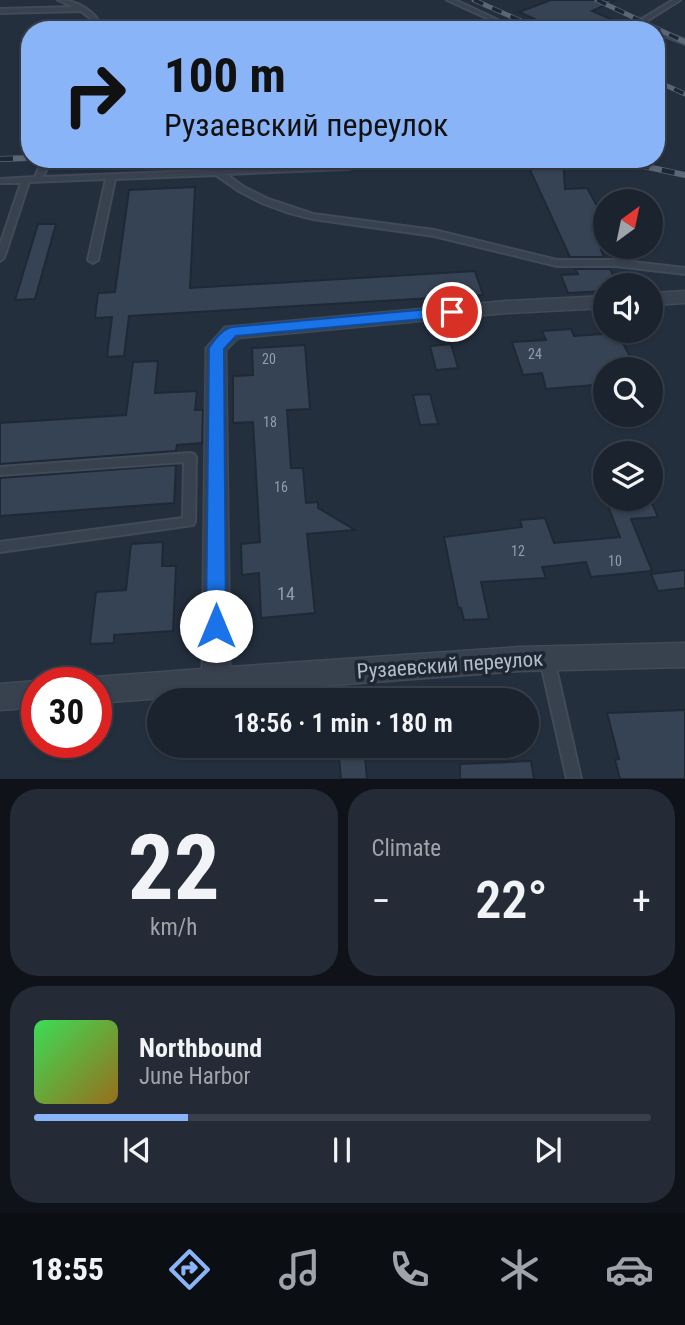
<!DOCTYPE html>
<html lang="en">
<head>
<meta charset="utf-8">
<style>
	body { margin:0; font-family:"Roboto Condensed",sans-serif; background:#242b36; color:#f1f3f6; height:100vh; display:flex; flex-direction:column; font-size:26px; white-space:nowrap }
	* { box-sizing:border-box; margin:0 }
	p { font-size:23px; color:#a0a4aa }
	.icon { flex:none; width:38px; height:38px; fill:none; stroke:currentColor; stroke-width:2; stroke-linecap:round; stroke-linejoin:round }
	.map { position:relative; height:779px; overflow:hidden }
	.panel { display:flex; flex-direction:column; gap:10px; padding:10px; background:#0f1319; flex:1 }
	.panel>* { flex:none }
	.guide { position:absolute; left:21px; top:21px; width:644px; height:147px; border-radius:28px; box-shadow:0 2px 5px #0004,0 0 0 2px #39404a; background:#8ab4f8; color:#111; overflow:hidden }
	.needle { width:46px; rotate:33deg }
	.controls { position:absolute; left:593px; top:189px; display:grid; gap:14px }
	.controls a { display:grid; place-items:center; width:70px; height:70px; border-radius:50%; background:#1b232e; box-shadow:0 2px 5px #0004,0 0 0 2px #39404a; font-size:35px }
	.speed { position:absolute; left:21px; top:667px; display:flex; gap:14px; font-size:35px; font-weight:700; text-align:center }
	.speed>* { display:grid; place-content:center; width:91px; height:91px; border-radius:50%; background:#1b232e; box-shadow:0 2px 5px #0004,0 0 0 2px #39404a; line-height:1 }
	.speed .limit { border:10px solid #d22; background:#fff; color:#111 }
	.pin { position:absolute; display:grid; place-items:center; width:60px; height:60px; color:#fff; margin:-30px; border:4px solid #fff; border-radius:50%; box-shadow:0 2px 7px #0007 }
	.me { position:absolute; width:77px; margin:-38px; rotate:0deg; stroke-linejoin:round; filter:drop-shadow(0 0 5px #0008) }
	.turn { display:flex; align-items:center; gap:24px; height:147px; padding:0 28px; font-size:32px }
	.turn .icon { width:91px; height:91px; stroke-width:2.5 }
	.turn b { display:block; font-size:49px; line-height:60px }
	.big { font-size:52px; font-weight:600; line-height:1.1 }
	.panel .widget { flex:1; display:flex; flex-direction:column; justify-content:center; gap:10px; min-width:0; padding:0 24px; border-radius:28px; background:#242b36 }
	.panel .dial { align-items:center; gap:0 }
	.dial b { font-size:91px; line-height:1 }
	.song { display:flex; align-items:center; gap:21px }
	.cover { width:84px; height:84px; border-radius:10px; background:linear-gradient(135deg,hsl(130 70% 55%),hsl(40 70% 35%)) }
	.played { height:7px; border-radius:4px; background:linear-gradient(90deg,#8ab4f8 25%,#39404a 25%) }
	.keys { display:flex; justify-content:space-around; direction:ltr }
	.heat { display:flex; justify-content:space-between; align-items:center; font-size:38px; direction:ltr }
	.panel .tiles { flex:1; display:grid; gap:10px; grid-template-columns:1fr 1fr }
	.widget:last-child { grid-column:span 2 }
	.trip { position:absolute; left:147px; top:688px; width:392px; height:70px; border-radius:35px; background:#1b232e; box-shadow:0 2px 5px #0004,0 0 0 2px #39404a; font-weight:600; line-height:70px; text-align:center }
	.tab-bar { display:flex; height:112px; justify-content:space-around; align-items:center; background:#0b0e12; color:#a0a4aa }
	.tab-bar .icon { width:49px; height:49px }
	.tab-bar .on { color:#8ab4f8 }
	.tab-bar b { font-size:32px; color:#f1f3f6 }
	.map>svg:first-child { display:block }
</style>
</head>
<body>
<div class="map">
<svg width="685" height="779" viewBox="0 0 685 779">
	<rect width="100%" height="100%" fill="#242f3e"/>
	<g fill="#364354" stroke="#1f2835" stroke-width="2">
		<path d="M551,0h65l-24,11 45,19h-78l-40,-18z"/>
		<path d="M525,159h38l2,30 22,-1 19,34v26l-5,2 3,7h-34z"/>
		<path d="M195,187l-5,101 285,-17 8,24 -354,21 -5,40 -17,1 5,-40 -17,1 3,-25 17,-1 14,-102z"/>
		<path d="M38,224h18l-21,75 -20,1z"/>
		<path d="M575,269h35l8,16h-12v6l-38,2 -7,-18 17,-1z"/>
		<path d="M571,329l3,7 44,-3 18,36h-30v15l-60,5 -4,-16 -19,2 -11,-33 34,-2 -4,-9z"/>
		<path d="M451,344l7,24 -22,2 -6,-24z"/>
		<path d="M305,345l5,64 -23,1 4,58h12l3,35 12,-1v6l37,22 -48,4 8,79 -54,5 -2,-45 -17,2 -1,-31 19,-2 -7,-120 -20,1v-47l20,-1 -1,-27z"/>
		<path d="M158,361l-3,32 42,-2 -2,19h8l-1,33 -25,2 -1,6 -176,13v-41l126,-8 7,-53z"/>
		<path d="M430,394l8,30 -18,1 -7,-30z"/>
		<path d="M176,465l-2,38 -174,13v-38z"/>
		<path d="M612,499h38l8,18 -27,2 21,52 -61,6 -5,-15 -44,5 4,11 -65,4 8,37 -25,1 -3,-12 -3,-1 -14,-70 78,-10 -2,-7 25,-2 9,25 66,-6 -14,-36h7z"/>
		<path d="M163,542l-1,24h14l-3,65 -59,4v8l-24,1 6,-52 30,-2 5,-46z"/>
		<path d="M685,570v18l-27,3 -7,-17z"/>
		<path d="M685,710v69h-65l-5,-19 4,-1 -12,-46z"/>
		<path d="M338,746h26l3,33h-26z"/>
		<path d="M531,761l3,18h-74v-15z"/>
	</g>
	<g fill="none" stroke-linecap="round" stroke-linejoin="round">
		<defs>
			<g id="service">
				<path d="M58,0c20,0 38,12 46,30h-6l-6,-10 -11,-9 -81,2v-4l74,-2z"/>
				<path d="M447,0h8l43,20 -5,1z"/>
				<path d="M673,0h7l-35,22 12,7 28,11v4l-29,-11v-3h-7l-12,-8z"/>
				<path d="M45,159h8l-5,7 -5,11 305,-12 21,-6h14l-35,10 -122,5 18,13 24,12 45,15 121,16 123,30h59l69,8v6l-69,-8h-59l-123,-30 -121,-17 -27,-7 -24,-9 -23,-12 -23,-16 -101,4 -17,81 -5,3 -5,-3 18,-81 -77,3 -25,76 -4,3v-16l21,-62h-21v-4l35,-2 5,-12z"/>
				<path d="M190,453l4,1 2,3 -1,65 -2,3 -193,27v-10l183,-24 1,-56 -184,13v-8z"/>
				<path d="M547,653l5,2 2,4 27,120h-14l-27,-120 2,-4z"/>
			</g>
			<g id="minor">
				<path d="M685,291v12l-34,2v-12z"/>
				<path d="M606,296v12l-100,5 -268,25 -12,12 4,317 290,-20 165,-4v24l-165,4 -424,32v-21h-11l11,-5 106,-8 4,-321 19,-21 281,-26z"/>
				<path d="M37,681l4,1h-4v25l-37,3v-26z"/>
			</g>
		</defs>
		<use href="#service" stroke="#414a57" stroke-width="4"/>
		<use href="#minor" stroke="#414a57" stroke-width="3"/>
		<use href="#service" fill="#38414e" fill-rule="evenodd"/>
		<use href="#minor" fill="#38414e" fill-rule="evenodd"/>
		<defs>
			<g id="rail-far1">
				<path d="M474,0l67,30"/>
				<path d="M597,0l88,42"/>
				<path d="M656,81l29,13"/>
			</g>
			<g id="rail">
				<path d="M0,159l30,-1"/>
				<path d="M611,159l74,16"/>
			</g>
		</defs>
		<use href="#rail-far1" stroke="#5a6575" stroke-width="5"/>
		<use href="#rail" stroke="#5a6575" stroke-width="6"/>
		<use href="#rail-far1" stroke="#1d2633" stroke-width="3.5" stroke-dasharray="10" stroke-linecap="butt"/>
		<use href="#rail" stroke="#1d2633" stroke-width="4.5" stroke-dasharray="13" stroke-linecap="butt"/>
	</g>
	<path fill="#1a73e8" stroke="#114b97" stroke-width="2" d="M452,307l7,5 -2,4 -221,20 -12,13 2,277 -3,6 -7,3 -7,-3 -3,-6 3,-278c5,-8 14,-19 23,-21z"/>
	<g text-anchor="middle" stroke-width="7" stroke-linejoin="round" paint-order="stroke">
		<g font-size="14" fill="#929caa">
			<text x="535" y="359">24</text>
			<text x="269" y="364">20</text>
			<text x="270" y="427">18</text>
			<text x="281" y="492">16</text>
			<text x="518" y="556">12</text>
			<text x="615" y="566">10</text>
		</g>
		<g font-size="18" fill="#929caa">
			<text x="286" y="600">14</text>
		</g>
		<g font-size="21" fill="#b4bcc9" stroke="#1d2633">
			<text transform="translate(450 665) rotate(-4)" y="7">Рузаевский переулок</text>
		</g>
	</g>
</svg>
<div class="controls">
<a><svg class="needle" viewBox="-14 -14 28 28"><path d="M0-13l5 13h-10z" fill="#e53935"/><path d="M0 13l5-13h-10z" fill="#a0a4aa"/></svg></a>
<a><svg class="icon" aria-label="sound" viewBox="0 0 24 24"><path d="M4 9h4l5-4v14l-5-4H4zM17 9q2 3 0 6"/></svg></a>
<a><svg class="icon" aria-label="search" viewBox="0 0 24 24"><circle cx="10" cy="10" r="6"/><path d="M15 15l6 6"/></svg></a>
<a><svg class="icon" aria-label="layers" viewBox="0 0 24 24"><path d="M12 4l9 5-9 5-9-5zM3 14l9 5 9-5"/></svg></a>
</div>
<div class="speed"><div class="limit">30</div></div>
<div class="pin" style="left:452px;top:312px;background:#d93025"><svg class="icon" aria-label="arrive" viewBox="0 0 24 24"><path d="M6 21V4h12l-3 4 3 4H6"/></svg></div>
<svg class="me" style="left:216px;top:626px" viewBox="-20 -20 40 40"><circle r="19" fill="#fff"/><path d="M0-13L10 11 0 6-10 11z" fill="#1a73e8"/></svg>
<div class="trip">18:56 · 1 min · 180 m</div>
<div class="guide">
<div class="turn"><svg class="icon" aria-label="right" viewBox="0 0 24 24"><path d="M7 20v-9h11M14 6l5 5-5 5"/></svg><div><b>100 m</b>Рузаевский переулок</div></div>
</div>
</div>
<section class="panel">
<div class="tiles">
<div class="widget dial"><b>22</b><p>km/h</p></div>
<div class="widget"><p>Climate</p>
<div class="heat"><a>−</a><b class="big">22°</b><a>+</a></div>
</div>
<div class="widget">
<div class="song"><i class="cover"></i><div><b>Northbound</b><p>June Harbor</p></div></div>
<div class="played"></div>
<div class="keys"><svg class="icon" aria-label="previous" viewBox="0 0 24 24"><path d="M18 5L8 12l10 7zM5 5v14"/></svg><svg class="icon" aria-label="pause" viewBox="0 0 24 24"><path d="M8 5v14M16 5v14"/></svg><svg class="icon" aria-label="next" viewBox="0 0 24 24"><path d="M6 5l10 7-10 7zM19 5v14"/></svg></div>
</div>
</div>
</section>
<nav class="tab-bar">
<b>18:55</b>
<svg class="icon on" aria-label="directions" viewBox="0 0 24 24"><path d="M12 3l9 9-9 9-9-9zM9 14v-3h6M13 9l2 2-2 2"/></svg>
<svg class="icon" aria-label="music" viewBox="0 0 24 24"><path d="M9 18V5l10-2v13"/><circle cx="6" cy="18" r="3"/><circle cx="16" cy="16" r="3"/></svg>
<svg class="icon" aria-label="phone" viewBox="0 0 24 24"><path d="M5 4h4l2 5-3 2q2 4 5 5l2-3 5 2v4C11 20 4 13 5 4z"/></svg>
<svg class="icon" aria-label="climate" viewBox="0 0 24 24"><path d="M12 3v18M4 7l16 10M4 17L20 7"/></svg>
<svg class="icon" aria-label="car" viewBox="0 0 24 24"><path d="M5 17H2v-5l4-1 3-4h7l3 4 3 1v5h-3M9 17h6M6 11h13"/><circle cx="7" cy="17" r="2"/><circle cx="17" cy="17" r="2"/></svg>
</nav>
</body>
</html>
